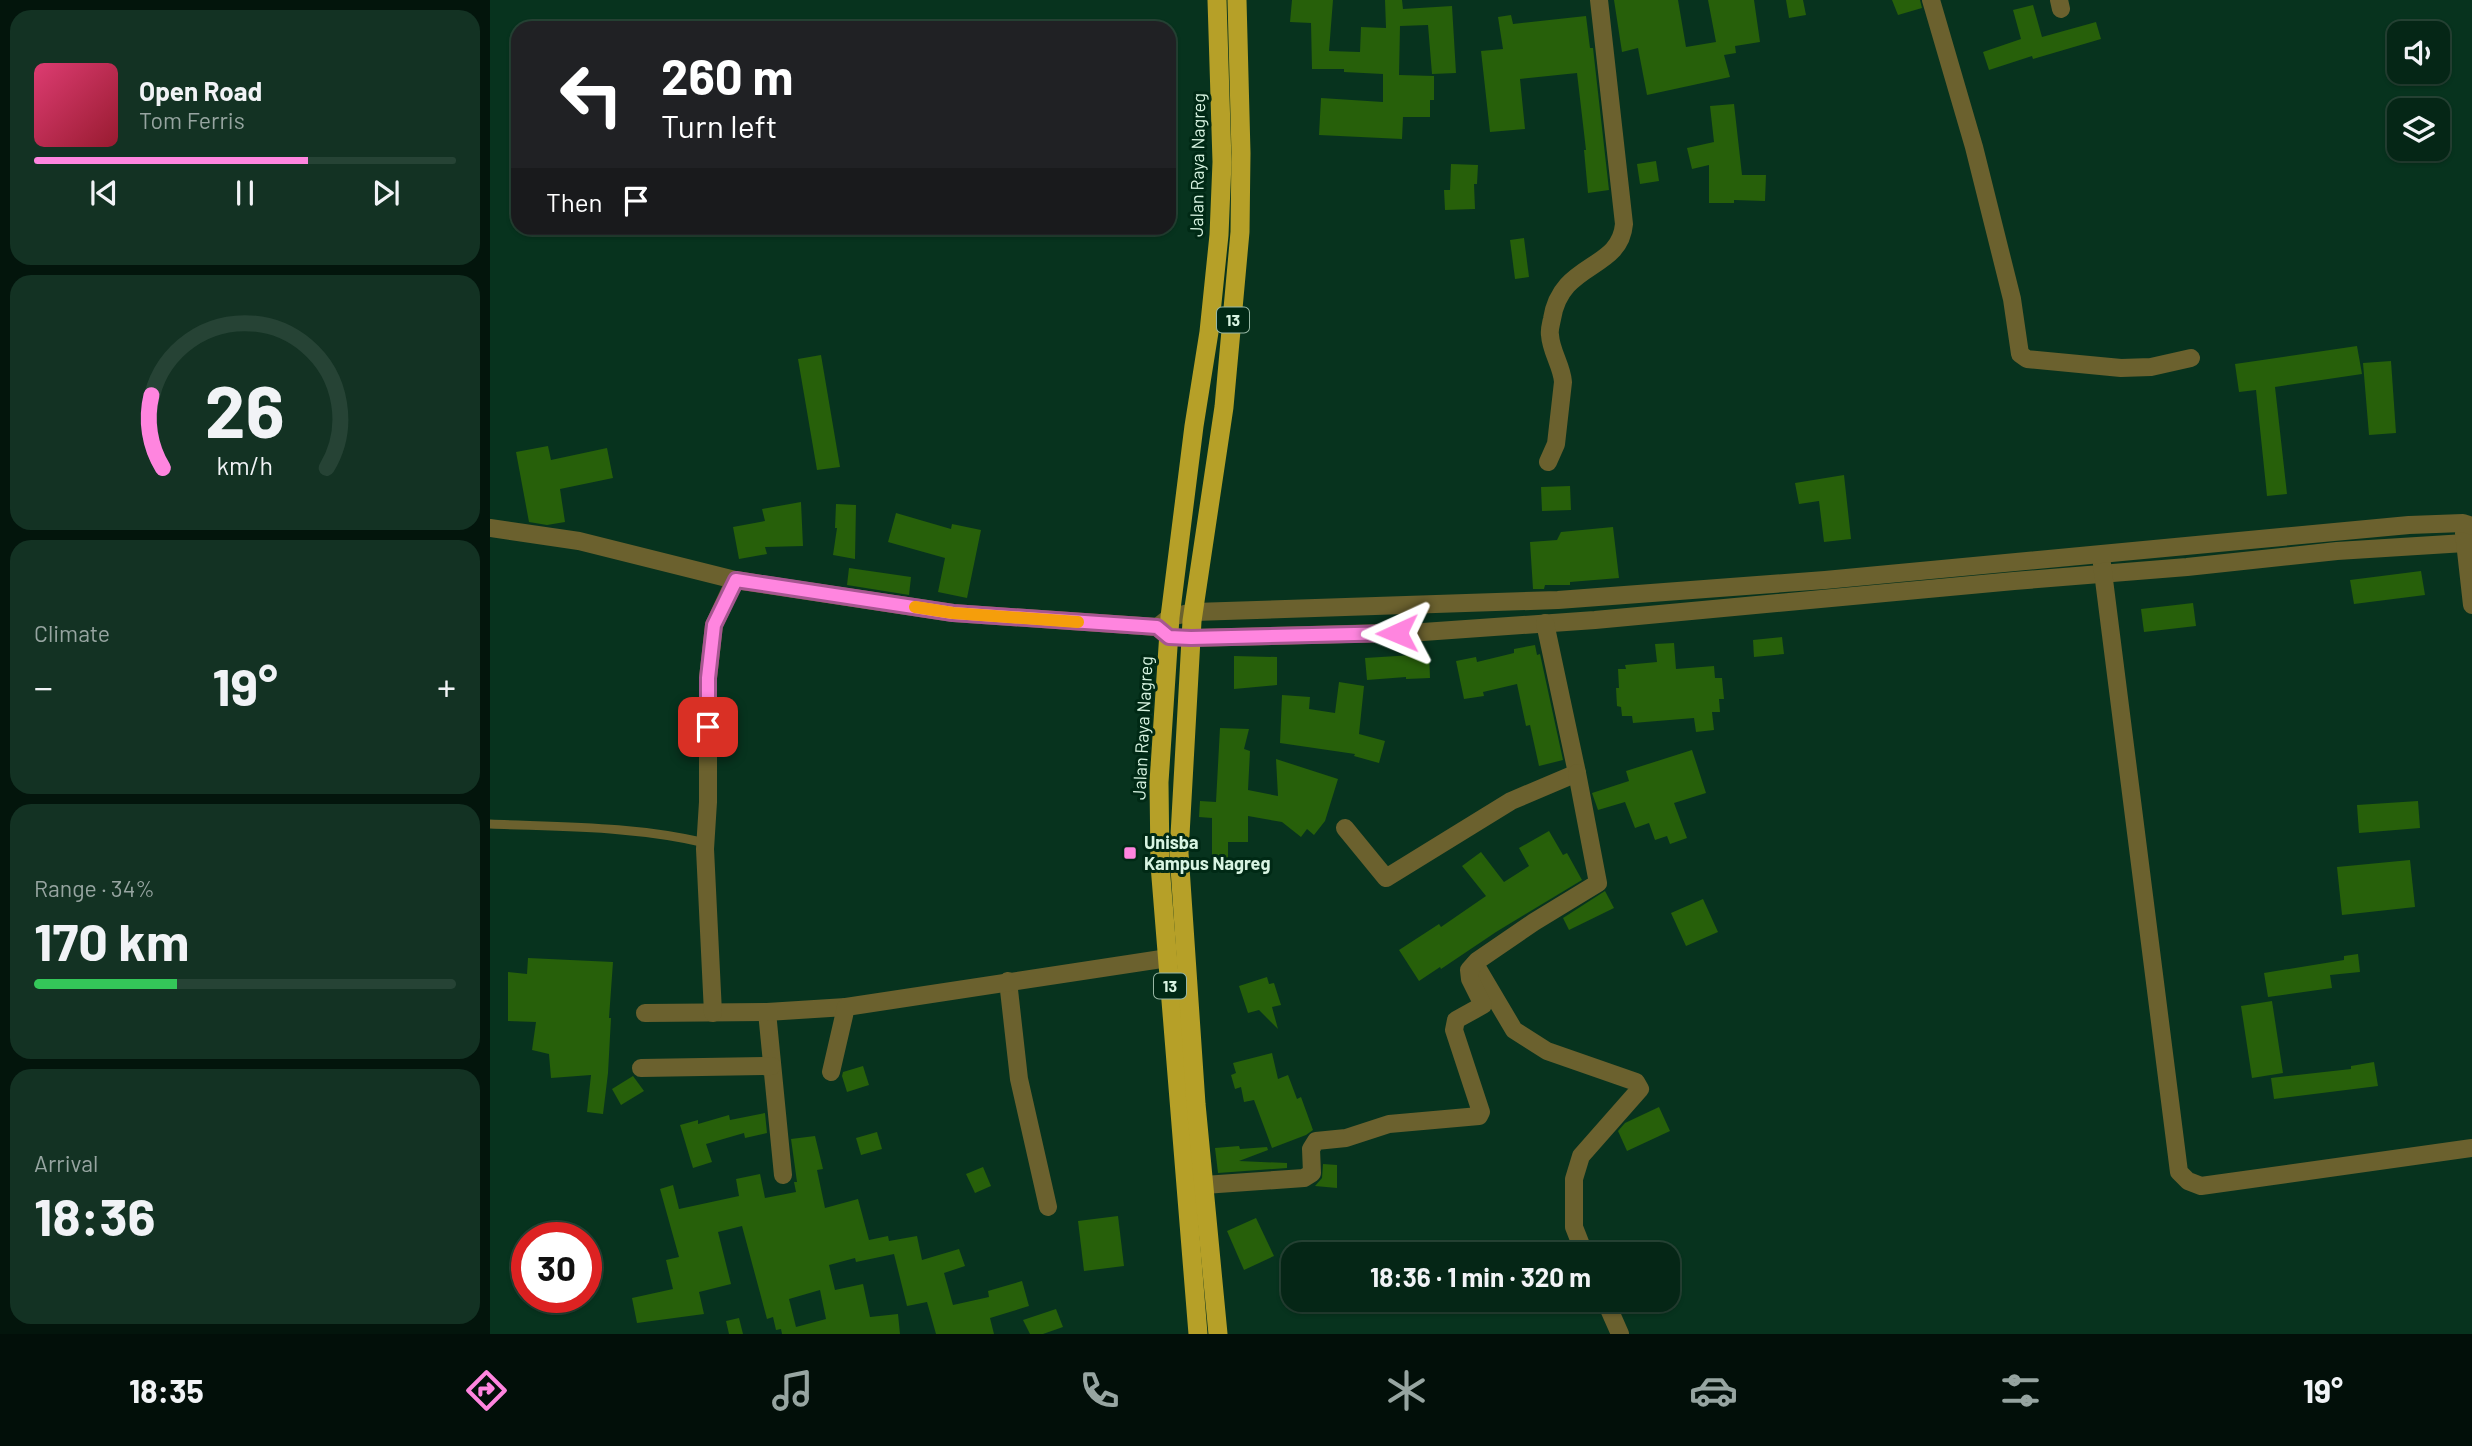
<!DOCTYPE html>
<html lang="en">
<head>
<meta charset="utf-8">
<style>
	body { margin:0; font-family:Barlow,sans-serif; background:#133223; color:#f1f3f6; height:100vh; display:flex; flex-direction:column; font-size:26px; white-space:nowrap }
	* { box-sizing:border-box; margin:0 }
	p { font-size:23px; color:#97a5a1 }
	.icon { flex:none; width:38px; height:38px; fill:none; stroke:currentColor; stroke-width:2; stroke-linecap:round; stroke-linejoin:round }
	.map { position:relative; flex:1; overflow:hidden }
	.details { display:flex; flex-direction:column; gap:10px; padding:10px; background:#03150c; width:490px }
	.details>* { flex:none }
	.hud { position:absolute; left:21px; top:21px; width:665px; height:214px; border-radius:21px; box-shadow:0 2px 5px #0004,0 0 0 2px #264335; background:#202124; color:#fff; overflow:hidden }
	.tools { position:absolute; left:1897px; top:21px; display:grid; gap:14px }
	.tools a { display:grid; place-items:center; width:63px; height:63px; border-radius:14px; background:#052616; box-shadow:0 2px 5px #0004,0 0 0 2px #264335; font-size:35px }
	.speed { position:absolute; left:21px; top:1222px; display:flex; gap:14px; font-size:35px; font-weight:700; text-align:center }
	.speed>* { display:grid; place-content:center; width:91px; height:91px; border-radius:50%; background:#052616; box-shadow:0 2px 5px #0004,0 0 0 2px #264335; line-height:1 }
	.speed .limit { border:10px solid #d22; background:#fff; color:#111 }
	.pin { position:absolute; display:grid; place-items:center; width:60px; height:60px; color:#fff; margin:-30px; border-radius:14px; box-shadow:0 4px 10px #0006 }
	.me { position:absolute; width:77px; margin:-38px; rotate:269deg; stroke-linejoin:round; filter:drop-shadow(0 0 5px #0008) }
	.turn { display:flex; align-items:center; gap:24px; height:147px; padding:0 35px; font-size:32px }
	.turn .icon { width:91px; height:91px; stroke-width:2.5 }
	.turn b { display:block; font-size:49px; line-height:60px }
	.then { display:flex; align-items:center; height:66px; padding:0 35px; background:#0003; gap:14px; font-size:26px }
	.big { font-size:52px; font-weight:700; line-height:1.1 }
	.details .widget { flex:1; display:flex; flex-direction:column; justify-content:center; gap:10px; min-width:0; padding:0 24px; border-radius:21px; background:#133223 }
	.details .dial { align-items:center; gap:0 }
	.dial svg { height:182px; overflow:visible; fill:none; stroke:#264335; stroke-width:7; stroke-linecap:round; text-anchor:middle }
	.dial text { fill:#f1f3f6; stroke:none }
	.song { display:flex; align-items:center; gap:21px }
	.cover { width:84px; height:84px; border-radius:10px; background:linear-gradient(135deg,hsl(340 70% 55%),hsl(350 70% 35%)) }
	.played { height:7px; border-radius:4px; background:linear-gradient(90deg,#ff85df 65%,#264335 65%) }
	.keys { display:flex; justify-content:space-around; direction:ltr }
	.heat { display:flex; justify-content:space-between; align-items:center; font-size:38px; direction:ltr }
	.charge { height:10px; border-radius:5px; background:linear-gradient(90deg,#34c759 34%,#264335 0) }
	.trip { position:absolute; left:791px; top:1242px; width:399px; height:70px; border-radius:21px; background:#052616; box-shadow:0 2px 5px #0004,0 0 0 2px #264335; font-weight:700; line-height:70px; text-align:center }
	.dock { display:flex; height:112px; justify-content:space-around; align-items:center; background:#020f09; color:#97a5a1 }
	.dock .icon { width:49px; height:49px }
	.dock .on { color:#ff85df }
	.dock b { font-size:32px; color:#f1f3f6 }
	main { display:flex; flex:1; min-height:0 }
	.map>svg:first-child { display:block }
</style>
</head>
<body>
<main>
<section class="details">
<div class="widget">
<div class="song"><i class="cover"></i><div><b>Open Road</b><p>Tom Ferris</p></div></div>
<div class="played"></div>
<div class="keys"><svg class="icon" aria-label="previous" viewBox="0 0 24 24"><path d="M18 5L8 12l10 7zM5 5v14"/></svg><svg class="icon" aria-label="pause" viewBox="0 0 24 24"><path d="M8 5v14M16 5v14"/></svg><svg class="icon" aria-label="next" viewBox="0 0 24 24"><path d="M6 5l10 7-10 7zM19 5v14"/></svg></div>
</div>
<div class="widget dial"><svg viewBox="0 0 100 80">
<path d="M14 69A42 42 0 1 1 86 69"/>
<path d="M14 69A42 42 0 0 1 9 37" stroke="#ff85df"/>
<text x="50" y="56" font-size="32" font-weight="700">26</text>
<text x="50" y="72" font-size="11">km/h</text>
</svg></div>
<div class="widget"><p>Climate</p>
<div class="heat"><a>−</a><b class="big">19°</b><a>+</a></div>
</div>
<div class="widget"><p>Range · 34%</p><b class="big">170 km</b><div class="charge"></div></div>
<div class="widget"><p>Arrival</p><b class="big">18:36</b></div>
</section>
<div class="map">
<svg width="1982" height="1334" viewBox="0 0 1982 1334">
	<rect width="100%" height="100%" fill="#07331e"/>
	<g fill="#27600a" fill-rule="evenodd">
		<path d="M802,0h41l-4,51 31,1 1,-25 25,1 -1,-28h17l1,9 49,-3 4,67 -24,1 -4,-49 -28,1 -1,49 35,1v24h-4v17h-27l-1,22 -83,-4 2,-37 62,4v-28l-39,-2v-3h-32l-1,-46 -21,-1z"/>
		<path d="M1124,0h64l8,47 30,-5 -8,-42h46l6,42 -25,4 1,7 -12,2 6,22 -83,18 -9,-47 -16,4z"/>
		<path d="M1296,0h17l3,15 -17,3z"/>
		<path d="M1402,0h28l2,8 -24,7z"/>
		<path d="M1543,5l9,32 54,-15 5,17 -68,20 -1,-3 -43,14 -6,-18 38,-13 -8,-29z"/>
		<path d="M1021,15l2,9 73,-8 4,32h3l16,142 -21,3 -4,-43h2l-9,-77 -57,6 5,50 -35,3 -9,-81 22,-2 -5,-32z"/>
		<path d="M1244,104l8,71h24l-1,26 -31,-1v3h-25v-38l-17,4 -5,-21 27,-6 -4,-36z"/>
		<path d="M1166,161l3,20 -19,3 -3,-20z"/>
		<path d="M961,164l27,1 -1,19h-3l1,25 -30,1 -1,-20h6z"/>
		<path d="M1034,238l5,39 -14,2 -5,-39z"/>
		<path d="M1867,346l5,28 -87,13 12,107 -20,2 -11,-106 -17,2 -4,-28z"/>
		<path d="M331,355l19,112 -23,3 -19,-111z"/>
		<path d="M1901,361l5,72 -27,2 -6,-72z"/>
		<path d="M58,446l3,14 56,-12 6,30 -53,11 5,33 -18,3 -18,-3 -13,-70z"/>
		<path d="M1354,475l7,64 -27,3 -5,-41 -20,3 -4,-21z"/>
		<path d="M1080,486l1,24 -29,1 -1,-24z"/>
		<path d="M311,502l2,44 -38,1 2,7 -28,5 -6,-32 32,-6 -3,-12z"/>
		<path d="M346,504l20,1 -1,54 -22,-4 4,-27h-2z"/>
		<path d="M406,513l55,16 1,-5 29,6 -14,68 -29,-6 7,-34 -57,-16z"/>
		<path d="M1123,527l6,51 -49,4v3h-25l-1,4h-11l-3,-47 27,-2 4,-8z"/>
		<path d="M359,568l62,9 -2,18 -62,-10z"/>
		<path d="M1931,571l4,24 -71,9 -4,-24z"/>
		<path d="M1703,603l3,23 -52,6 -3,-23z"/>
		<path d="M1292,637l2,17 -30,3 -1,-17z"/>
		<path d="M1184,643l2,26 38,-3 1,12h7l2,21h-5l1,13h-8l2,18 -18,2 -2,-14 -61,5 -1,-7h-10l-1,-9 -4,-1 -1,-18h3l-1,-19h8l-1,-4 32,-3 -2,-18z"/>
		<path d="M1045,645l2,10 3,-1 23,106 -24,6 -9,-41 -4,1 -9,-42 -34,8 1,4 -20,3 -8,-38 20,-4 1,5 37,-9v-4z"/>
		<path d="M939,654l1,24 -24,1v-2l-39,3 -2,-22z"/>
		<path d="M744,656l43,1v28l-43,4z"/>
		<path d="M849,682l25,4 -5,48 26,7 -6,22 -25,-7 1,-2 -75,-11 2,-48 28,2 -1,12 26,4z"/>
		<path d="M730,728l29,1 -5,20 6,2 -2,39 30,6 -2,-37 62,20 -13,42 -11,14 -7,-6 -6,8 -19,-15 -34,-6v26h-20v20h-16v-44l-13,-1 1,-16 16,1z"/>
		<path d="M1202,750l14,43 -32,10 13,35 -17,6 -3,-8 -12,4 -6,-17 -14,5 -10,-26 -27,8 -6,-17 37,-12 -3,-10z"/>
		<path d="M1928,801l2,27 -61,5 -2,-28z"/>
		<path d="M1059,831l14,24 4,-2 15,27 -86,52 -55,37 -1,-2 -21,14 -20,-31 40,-26 2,3 45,-31 -24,-30 19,-14 23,30 25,-16 -10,-18z"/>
		<path d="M1920,860l5,47 -73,8 -5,-48z"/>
		<path d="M1115,891l9,17 -45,22 -6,-12z"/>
		<path d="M1213,899l15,33 -32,14 -15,-33z"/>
		<path d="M1868,954l2,18 -30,3 2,13 -64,9 -4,-24 80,-13v-4z"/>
		<path d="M38,958l85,4 -4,56h2l-3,55 -5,41 -16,-2 4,-37 -40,3 -2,-24 -17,-4 4,-28 -28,-1v-49l19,2z"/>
		<path d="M777,977l2,7 5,-1 7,22 -9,2 6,22 -19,-19 -11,3 -9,-27z"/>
		<path d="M1782,1001l11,72 -31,5 -11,-72z"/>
		<path d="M782,1053l6,26 10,-4 9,24 4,-2 12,33 -7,5 -34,13 -18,-48 -10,2 -3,-15 -6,2 -4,-14 5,-2 -3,-10z"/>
		<path d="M1884,1062l4,24 -104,13 -3,-21 80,-9v-3z"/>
		<path d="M373,1066l6,19 -22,7 -5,-16 1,-4z"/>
		<path d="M143,1076l11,15 -23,14 -9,-16z"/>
		<path d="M1169,1107l11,24 -43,20 -9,-20 7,-8z"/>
		<path d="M275,1113l2,20 -22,5 -1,-5 -38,11 6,18 -19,6 -13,-43 18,-5v4l31,-9 1,5z"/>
		<path d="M387,1132l5,17 -21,6 -5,-17z"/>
		<path d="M325,1136l8,33 -6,1 8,38 33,-9 11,41 19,-4 1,5 28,-5 5,24 37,-11 6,17 -21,7 9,32 36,-8 -1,-6 34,-10 7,25 -39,12 4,16h-58l-9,-32 -20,4 -13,-52 -38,8 -1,-4 -26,7 6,25 28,-6 7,33 28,-3 2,20h-118l-1,-5 -5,1 -3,-13 -6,2 -25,-93 -24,6 13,52 -32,8 5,22 -67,9 -5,-25 41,-9 -7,-29 13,-3 -19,-68 13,-4 6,24 60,-13 -3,-17 24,-5 5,24 31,-6 -2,-10h3l-6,-43zM330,1290l6,29 -30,8 -7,-28z"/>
		<path d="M749,1146l1,3 27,-2 1,3 -29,11 48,2v5l-69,5 -3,-25z"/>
		<path d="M833,1164l14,1v23l-22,-2 7,-8z"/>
		<path d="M493,1167l8,19 -16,7 -9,-19z"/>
		<path d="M628,1216l6,50 -40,5 -6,-50z"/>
		<path d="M766,1218l18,38 -30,14 -17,-39z"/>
		<path d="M566,1309l7,18 -20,7h-13l-7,-14z"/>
		<path d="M249,1318l4,16h-14l-3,-13z"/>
	</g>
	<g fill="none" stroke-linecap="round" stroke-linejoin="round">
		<path stroke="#6b612e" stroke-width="9" d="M0,824c72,3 145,2 216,19"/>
		<g stroke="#6b612e" stroke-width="18">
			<path d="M1441,0l43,147 38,152 8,55 7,5 94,9 30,-1 40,-9"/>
			<path d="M1569,0l2,9"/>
			<path d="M1058,462l8,-18 7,-62c-1,-16 -12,-30 -13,-47 -1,-5 1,-11 2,-16 9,-58 68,-48 72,-95l-25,-224"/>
			<path d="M0,528l89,13 156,39 218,33 204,14 12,10 22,1 232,-6 172,-12 419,-39 173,-14 150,-16 128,-8 7,-3"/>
			<path d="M1974,533l8,72"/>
			<path d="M1612,564l77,608 9,9 13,5 271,-38"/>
			<path d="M670,625l10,-8 24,-5 364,-12 267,-20 584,-55 54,-2 9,3"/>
			<path d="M855,828l41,50 125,-77 66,-28 -32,-150"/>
			<path d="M985,964l39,66 33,21 89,31 4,7 -59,67 -7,23v48l11,28"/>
			<path d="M518,981l11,98 29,128"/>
			<path d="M277,1012l16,163"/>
			<path d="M155,1013l122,-1 79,-5"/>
			<path d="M223,1013l-8,-164 3,-47v-124l6,-53 21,-45"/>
			<path d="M151,1068l131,-2"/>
			<path d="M341,1072l15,-65 322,-49"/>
			<path d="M714,1185l100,-7 8,-5 -1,-24 5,-8 30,-3 43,-14 90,-8 2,-4 -27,-82 2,-10 27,-15 -13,-26 -1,-9 8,-9 57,-39 64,-39 -21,-110"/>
			<path d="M1115,1300l15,34"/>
		</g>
		<g stroke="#b6a028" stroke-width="19">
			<path d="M708,1334l-38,-469 -1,-83 11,-165 24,-191 15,-94 10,-97 3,-73 -5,-162"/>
			<path d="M728,1334l-22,-230 -17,-251 13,-232 32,-214 16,-175 1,-79 -4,-153"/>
		</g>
	</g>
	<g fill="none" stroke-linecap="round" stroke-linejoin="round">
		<defs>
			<path id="route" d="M218,727v-49l6,-53 22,-45 217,33 204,14 12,10 22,1 206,-5"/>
		</defs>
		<use href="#route" stroke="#a65691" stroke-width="18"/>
		<use href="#route" stroke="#ff85df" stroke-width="12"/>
		<path stroke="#f59e0b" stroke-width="12" d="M425,607l38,6 125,9"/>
	</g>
	<rect fill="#ff85df" stroke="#002915" stroke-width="2.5" x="633" y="846" width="14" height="14" rx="3.5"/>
	<g text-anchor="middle" stroke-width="6" stroke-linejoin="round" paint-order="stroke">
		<g fill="#002915" stroke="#97b7a4" stroke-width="2">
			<rect x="727" y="307.5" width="32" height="25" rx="5"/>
			<rect x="664" y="973.5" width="32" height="25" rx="5"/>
		</g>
		<g font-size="16" font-weight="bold" fill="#d8f4e2">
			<text x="743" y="326">13</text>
			<text x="680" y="992">13</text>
		</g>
		<g font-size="18" fill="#d8f4e2" stroke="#002915">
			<text transform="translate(708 165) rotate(-89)" y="6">Jalan Raya Nagreg</text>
			<text transform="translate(653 728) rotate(-87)" y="6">Jalan Raya Nagreg</text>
		</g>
		<g font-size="18" font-weight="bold" fill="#d8f4e2" stroke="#002915" text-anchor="start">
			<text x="654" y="849">Unisba<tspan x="654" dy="21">Kampus Nagreg</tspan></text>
		</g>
	</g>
</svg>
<div class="tools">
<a><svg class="icon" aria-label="sound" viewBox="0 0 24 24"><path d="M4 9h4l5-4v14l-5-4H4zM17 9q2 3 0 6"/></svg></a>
<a><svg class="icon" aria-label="layers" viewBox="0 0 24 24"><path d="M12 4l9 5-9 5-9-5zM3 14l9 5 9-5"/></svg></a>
</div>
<div class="speed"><div class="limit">30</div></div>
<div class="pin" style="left:218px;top:727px;background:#d93025"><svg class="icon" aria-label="arrive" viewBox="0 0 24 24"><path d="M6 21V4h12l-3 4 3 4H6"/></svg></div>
<svg class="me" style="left:907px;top:633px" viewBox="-20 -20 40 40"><path d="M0-17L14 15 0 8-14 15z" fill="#ff85df" stroke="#fff" stroke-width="4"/></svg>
<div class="trip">18:36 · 1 min · 320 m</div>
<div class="hud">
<div class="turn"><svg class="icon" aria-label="left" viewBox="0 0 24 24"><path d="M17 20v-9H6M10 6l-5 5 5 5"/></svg><div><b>260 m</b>Turn left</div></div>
<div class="then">Then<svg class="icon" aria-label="arrive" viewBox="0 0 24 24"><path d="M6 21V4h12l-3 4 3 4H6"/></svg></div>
</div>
</div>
</main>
<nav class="dock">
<b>18:35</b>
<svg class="icon on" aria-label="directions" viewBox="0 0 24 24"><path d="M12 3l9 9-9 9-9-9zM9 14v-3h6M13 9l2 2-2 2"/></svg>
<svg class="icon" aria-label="music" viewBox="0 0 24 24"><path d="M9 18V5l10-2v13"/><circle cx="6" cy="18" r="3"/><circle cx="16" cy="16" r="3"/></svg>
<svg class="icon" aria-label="phone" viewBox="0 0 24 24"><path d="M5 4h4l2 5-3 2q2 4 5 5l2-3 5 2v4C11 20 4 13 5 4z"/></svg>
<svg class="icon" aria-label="climate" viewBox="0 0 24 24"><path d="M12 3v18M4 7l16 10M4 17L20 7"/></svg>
<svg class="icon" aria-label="car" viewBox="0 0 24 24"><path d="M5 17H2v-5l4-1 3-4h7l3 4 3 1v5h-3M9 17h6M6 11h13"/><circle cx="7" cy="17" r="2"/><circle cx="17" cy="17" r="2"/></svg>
<svg class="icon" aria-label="filters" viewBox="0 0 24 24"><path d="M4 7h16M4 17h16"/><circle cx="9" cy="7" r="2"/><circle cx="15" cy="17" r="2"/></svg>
<b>19°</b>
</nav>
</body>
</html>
